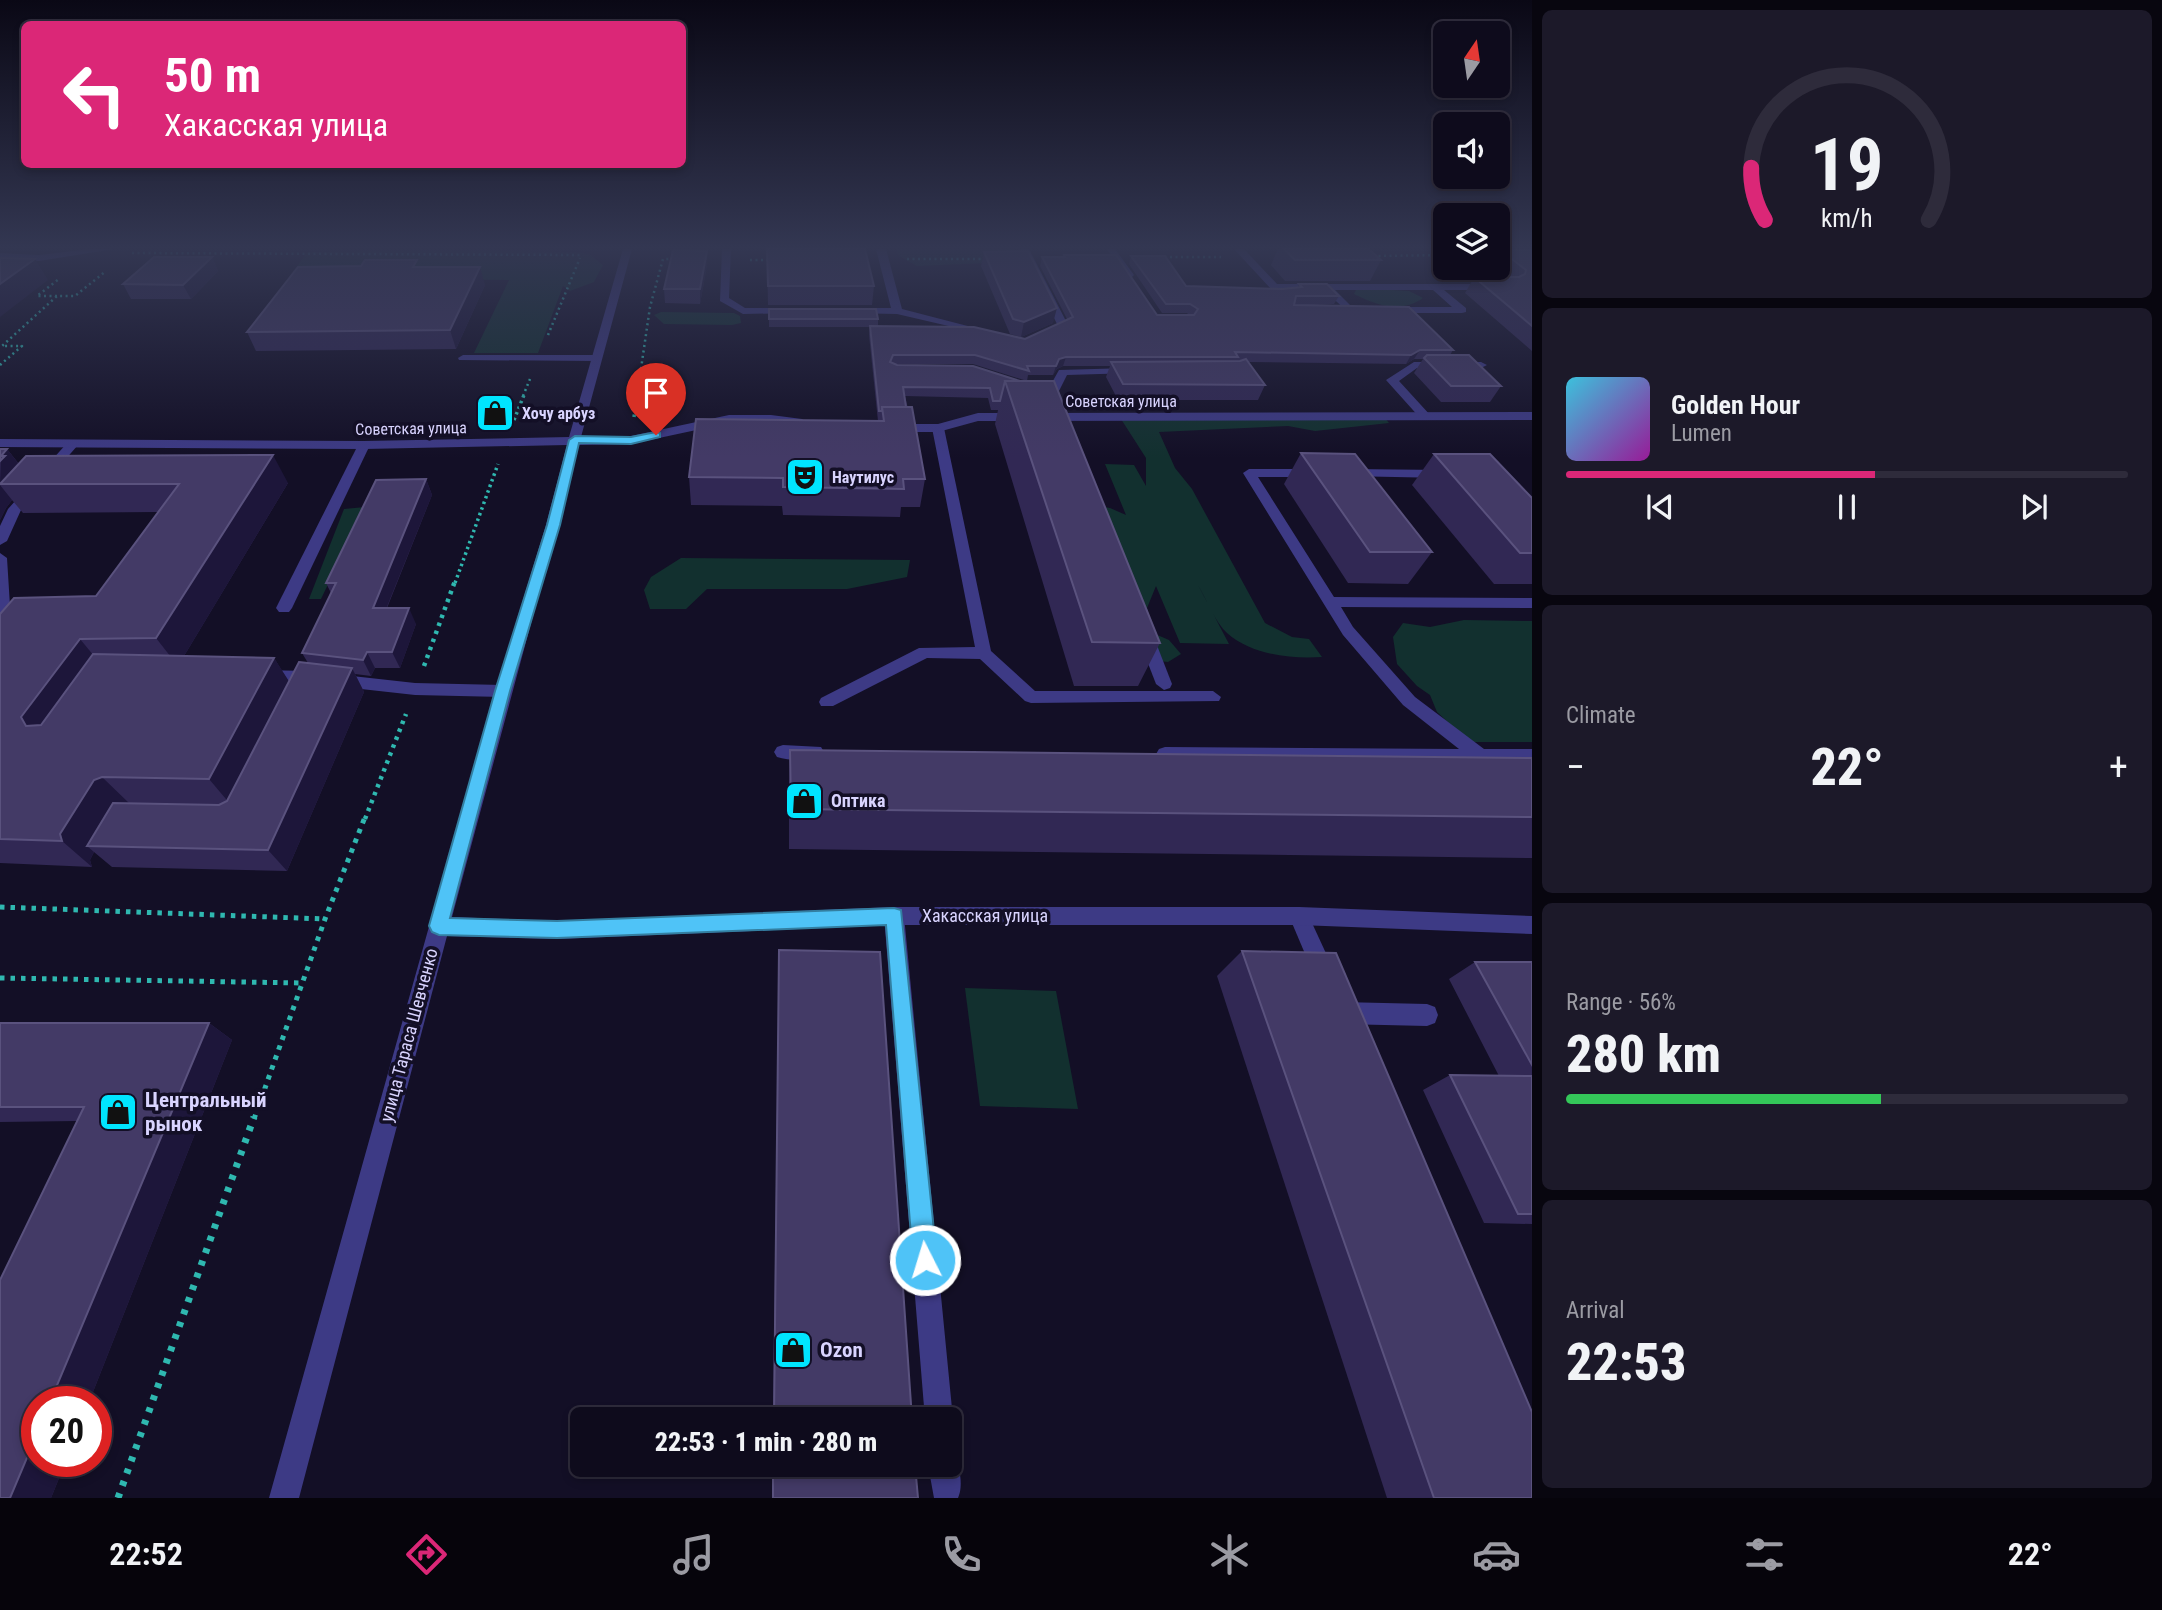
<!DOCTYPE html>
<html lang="en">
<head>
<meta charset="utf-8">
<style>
	body { margin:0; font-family:"Roboto Condensed",sans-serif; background:#1c1929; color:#f1f3f6; height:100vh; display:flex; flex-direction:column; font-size:26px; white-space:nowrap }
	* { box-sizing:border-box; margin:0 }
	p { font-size:23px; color:#9b9ba3 }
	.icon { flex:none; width:38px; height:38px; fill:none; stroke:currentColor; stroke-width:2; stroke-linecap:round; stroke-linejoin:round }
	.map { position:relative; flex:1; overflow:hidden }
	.side { display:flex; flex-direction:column; gap:10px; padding:10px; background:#08060f; width:630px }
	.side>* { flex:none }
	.banner { position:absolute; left:21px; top:21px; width:665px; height:147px; border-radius:10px; box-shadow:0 4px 10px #0003,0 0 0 2px #2e2b3b; background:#db2777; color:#fff; overflow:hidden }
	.needle { width:46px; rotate:13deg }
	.fabs { position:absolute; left:1433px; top:21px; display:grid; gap:14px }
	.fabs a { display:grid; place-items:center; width:77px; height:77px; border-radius:10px; background:#0e0b1c; box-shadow:0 4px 10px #0003,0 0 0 2px #2e2b3b; font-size:35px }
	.speed { position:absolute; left:21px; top:1386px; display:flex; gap:14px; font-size:35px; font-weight:700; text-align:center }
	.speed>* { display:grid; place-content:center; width:91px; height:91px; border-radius:50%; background:#0e0b1c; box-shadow:0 4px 10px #0003,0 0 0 2px #2e2b3b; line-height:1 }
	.speed .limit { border:10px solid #d22; background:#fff; color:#111 }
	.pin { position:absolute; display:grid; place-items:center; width:60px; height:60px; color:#fff; margin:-72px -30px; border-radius:50% 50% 50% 0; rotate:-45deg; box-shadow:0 0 7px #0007 }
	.pin .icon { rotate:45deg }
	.me { position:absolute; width:77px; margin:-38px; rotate:355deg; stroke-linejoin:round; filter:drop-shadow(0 0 5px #0008) }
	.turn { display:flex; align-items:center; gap:24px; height:147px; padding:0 28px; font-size:32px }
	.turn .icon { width:91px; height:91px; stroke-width:2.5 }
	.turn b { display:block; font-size:49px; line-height:60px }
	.big { font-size:52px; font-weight:800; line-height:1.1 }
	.side .card { flex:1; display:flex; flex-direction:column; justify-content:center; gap:10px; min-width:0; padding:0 24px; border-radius:10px; background:#1c1929 }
	.side .dial { align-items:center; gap:0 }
	.dial svg { height:182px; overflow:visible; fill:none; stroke:#2e2b3b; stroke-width:7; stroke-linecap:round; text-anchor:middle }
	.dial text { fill:#f1f3f6; stroke:none }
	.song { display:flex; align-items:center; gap:21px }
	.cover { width:84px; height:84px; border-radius:10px; background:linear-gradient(135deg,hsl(190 70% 55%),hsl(300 70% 35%)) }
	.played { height:7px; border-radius:4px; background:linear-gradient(90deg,#db2777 55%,#2e2b3b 55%) }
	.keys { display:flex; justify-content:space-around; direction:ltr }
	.heat { display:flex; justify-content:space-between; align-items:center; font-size:38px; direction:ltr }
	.charge { height:10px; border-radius:5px; background:linear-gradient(90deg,#34c759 56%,#2e2b3b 0) }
	.trip { position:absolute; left:570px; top:1407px; width:392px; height:70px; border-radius:10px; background:#0e0b1c; box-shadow:0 4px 10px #0003,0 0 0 2px #2e2b3b; font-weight:800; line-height:70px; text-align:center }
	.tabs { display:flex; height:112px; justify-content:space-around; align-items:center; background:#06040b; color:#9b9ba3 }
	.tabs .icon { width:49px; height:49px }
	.tabs .current { color:#db2777 }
	.tabs b { font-size:32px; color:#f1f3f6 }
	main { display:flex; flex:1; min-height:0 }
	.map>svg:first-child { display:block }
</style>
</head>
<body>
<main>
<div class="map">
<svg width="1532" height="1498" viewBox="0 0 1532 1498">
	<rect width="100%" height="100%" fill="#130f26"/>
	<g fill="#12302f">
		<path d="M896,249h115l7,4 -8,9 -93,4 -18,-10z"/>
		<path d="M451,250l125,2 13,2 14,11 -9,17 -24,9 -7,-5 -25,67h-64l35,-73 -220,-2 18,-26z"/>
		<path d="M1357,288l52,3 14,7c-23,16 -47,7 -69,-4z"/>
		<path d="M661,312l73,1 6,3 1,7 -9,2 -68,-1 -10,-9z"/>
		<path d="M1385,418l4,5 -74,8 -27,-5 -129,6 16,36 17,21 73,134 27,14 17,2 13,18c-31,2 -70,-2 -95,-24 -12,-11 -20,-33 -29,-48l31,59 -49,-1 -24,-57 -9,22 8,26 14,6 12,14 -13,8 -26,-3 -55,-155 23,4 16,7 -21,-51 29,1 12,21v-28l-25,-39z"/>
		<path d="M365,507l-44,92h-12l35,-90z"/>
		<path d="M681,558l229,2 -3,17 -60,12h-140l-21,20h-36l-6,-19 7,-13z"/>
		<path d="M1464,620l68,1v121h-63l-32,-30 -7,-17 -13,-9 -20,-22 -4,-27 10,-14 27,4z"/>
		<path d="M965,988l91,3 22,118 -98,-3z"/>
	</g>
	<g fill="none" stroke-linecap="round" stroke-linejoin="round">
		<g stroke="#2fb8b0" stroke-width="2.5" stroke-dasharray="2 3.5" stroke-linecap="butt">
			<path d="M132,253l449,2"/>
			<path d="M1373,256l73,-1"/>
			<path d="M1159,257h62"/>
			<path d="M907,259h79"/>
			<path d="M750,260h23"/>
			<path d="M57,296h-20l22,-17"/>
			<path d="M548,335l32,-77"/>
			<path d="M0,365l22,-19h-20l55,-50h18l31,-25"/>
			<path d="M523,396l7,-17"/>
			<path d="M637,396l13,-89 13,-48h12"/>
		</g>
		<g stroke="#2fb8b0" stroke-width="3.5" stroke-dasharray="2.5 3.5" stroke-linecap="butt">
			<path d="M634,417l3,-22"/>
			<path d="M514,420l10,-25"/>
			<path d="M455,583l43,-119"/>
		</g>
		<g stroke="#2fb8b0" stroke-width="4.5" stroke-dasharray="3.5 5" stroke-linecap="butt">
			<path d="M424,666l31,-85"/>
			<path d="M365,819l41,-105"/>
		</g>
		<g stroke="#2fb8b0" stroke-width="5" stroke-dasharray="4.5 6" stroke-linecap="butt">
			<path d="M0,907l325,12"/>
			<path d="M0,978l303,5"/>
			<path d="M254,1119l71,-200 40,-102"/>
		</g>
		<path stroke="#2fb8b0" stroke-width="7" stroke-dasharray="5 8" stroke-linecap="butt" d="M118,1498l136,-381"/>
		<g fill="#3d3a85" fill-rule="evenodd">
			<path d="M90,249h24l-75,12 -39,-2v-6l39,2z"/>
			<path d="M722,249h9l-2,49 16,10h48l4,1v4l-54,1 -23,-13z"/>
			<path d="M876,249h10l16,60 81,21v4l-86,-20 -49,-1v-4l4,-1h39z"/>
			<path d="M1020,249h9l39,76 -1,2 -21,8 -5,-3 16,-8z"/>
			<path d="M1107,249h8l19,26 -2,2h-6z"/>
			<path d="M1234,249h10l33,35h215l5,3 -5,3h-48l22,18v4l-4,1h-113l-25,-23 -53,-1zM1335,290h98l19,17h-100z"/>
			<path d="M463,355h132l5,3 -5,3 -136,-1 -1,-2z"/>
			<path d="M1414,362h67l6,3 -6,3h-64l-18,13 32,35 -6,4 -4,-1 -35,-39z"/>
			<path d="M1129,368l4,1v4l-66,2 -10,20 4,12 -6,4 -6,-4 -4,-12 14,-25z"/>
			<path d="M938,424l6,4 47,223 44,40h178l8,6 -2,4 -188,2 -6,-2 -45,-42 -53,-1 -94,48h-12l-2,-4 2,-4 98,-50 56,-1 -43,-219z"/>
			<path d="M72,441l6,4 -57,65 -14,31 -7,4v-19l8,-17 60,-67z"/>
			<path d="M364,441l6,4 -78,163 -3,4h-10l-3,-4 82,-163z"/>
			<path d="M1249,469h62l6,4 -6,4h-53l76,120 198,1v10l-191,-1 12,20 62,70 69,52h48v14h-37l8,12 -3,5c-13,5 -17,-7 -24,-17l-317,-4 -3,-5 3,-5 6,-2 294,2 -56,-44 -60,-70 -100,-162z"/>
			<path d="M1350,469l94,1 6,4 -6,4 -99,-2v-6z"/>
			<path d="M0,553l7,5 5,80 -6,9 -6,1z"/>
			<path d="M1145,630l8,5 19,49 -2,4 -6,2 -8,-6 -19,-49z"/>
			<path d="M262,670l45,1 108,12 88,2 8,6 -8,6 -88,-2 -108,-12 -45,-1 -8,-6z"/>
			<path d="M783,745l38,2 3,5 -3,5c-12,4 -32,4 -44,0l-3,-5 3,-5z"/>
			<path d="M894,907l7,3 3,6 49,503 -3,7v-7h-25l-41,-503 3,-6z"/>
			<path d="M1299,907l7,3 30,65 -3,7 -8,3 -8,-3 -28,-66 3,-6z"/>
			<path d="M1341,1002l86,2 8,3 3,8 -3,8 -8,3 -86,-2 -8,-3 -3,-8 3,-8z"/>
			<path d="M950,1453c10,9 14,33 8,45h-24l-6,-33h22z"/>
		</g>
		<g fill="#3d3a85" fill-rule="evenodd">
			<path d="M623,249h9l-51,188 50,-1 98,-21h42l31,4 6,4 -6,4 -31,-4h-42l-98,21 -52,1 -127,472 105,4 337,-14h405l233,9v18l-233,-9h-405l-337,14 -110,-3 -148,562h-30l226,-807 51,-166 21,-80 -203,4 -364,-2v-8l364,2 205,-4z"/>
			<path d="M1532,412v8l-554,1 -40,11h-45l-6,-4 6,-4h45l40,-11z"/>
		</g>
	</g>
	<g fill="#312854" fill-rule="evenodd">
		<path d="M767,249l107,37 -2,19h-104z"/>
		<path d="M1278,249h91l12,11 -11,21h-85l-14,-16z"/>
		<path d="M1442,250h4v18h52v-18h34v101l-67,-58 7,-12h-20l-18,-16zM1499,272l7,5h-10z"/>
		<path d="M707,251v14l-7,39 -35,-1 -1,-14z"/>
		<path d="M984,252l69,71 -32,14 -11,-3 -29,-68z"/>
		<path d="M1064,255l93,60h32l-2,-2h-25l-33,-49 2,-8 55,30 96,3 16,-2 1,-3 40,12 -5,8 -21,1 140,45 -3,5 51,31 -11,16h-49l-27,-29 9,-14h-9l-8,5 -158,-2 17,23 -7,15h-140l-12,-23 4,-11h-47l-6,3 -4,6h-25l-1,6 -54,-17h-78l125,17 140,262 -22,43h-64l-79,-262 3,-14h-7l-3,-12 -83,-2 20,83 -5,28h-19l-1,10 -117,-2 -1,-9 -91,-1 -2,-28 189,-56 -9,-86 1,-8h-101v-18l109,10v7l147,13 42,-20 -27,-53 2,-9h21z"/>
		<path d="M212,257l6,14 -27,28h-60l-8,-15z"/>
		<path d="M419,267l66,18 -29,64 -200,2 -9,-19z"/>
		<path d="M0,449h7l12,15 269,19 -104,173 90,2 15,24 19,-19 -6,-10 29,-60 -5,-10 100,-104 6,16 -45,113 29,16 -16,44h-25l-4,8 -16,-2 9,18 -77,179 -175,-4 -18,-15 -4,8 2,7 -92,-4v-249l96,-18 62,-84 -135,1 -11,-13 -6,8 -6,12z"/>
		<path d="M1301,453l131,99 -24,32 -60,-1 -64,-99z"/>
		<path d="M1434,454l98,44v86h-38l-82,-99z"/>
		<path d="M790,750l742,8v100l-743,-9v-58z"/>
		<path d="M779,950l133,469h-139z"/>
		<path d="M1242,951l290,547h-145l-170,-522z"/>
		<path d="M1475,962h57v262l-48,-1 -61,-133 27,-15 49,1 -50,-97z"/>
		<path d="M0,1023h209l23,17 -143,362h-52v59h29l-15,37h-51v-218l77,-159 -77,1z"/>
	</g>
	<g fill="#1d163a">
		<path d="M707,251v14l-7,39v-15z"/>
		<path d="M212,257l6,14 -27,28 -8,-14z"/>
		<path d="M35,259l13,21 -48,37v-33z"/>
		<path d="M480,267l5,18 -29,64 -6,-19z"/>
		<path d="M1057,308l-4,15 -32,14 3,-15z"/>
		<path d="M1420,350l-6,9 -8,5 5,-9z"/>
		<path d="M1066,357l-3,9 -6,3 -4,6 3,-9 3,-7z"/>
		<path d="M7,449l22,28 -29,7 1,-28z"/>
		<path d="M273,455l15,28 -110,183 -22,-28z"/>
		<path d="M426,479l6,16 -52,129 -7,-16z"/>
		<path d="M0,485l12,15 -6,8 -6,12z"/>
		<path d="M409,608l7,16 -16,44 -8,-16z"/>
		<path d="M80,639l24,29 -54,77 -24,-19 -5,-9z"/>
		<path d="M367,652l8,16 -4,8 -8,-16z"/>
		<path d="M274,658l18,28 -61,119 -22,-26z"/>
		<path d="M352,668l12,24 -77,179 -19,-21z"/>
		<path d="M102,777l27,26 -42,43 7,6 -4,8 2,7 -30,-26 -2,-7 34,-54z"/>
		<path d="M209,1023l23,17 -143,362h-39z"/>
		<path d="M37,1434v27h29l-15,37h-41z"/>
	</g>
	<g fill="#433a66" stroke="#5a527e" stroke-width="2">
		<path d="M767,249h98l9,37h-106z"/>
		<path d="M1284,249h85l12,11h-86z"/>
		<path d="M673,250l34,1 -7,38h-36z"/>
		<path d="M1498,250h34v76l-58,-49h45l6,-3 1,-4 -18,-14 -8,6 3,4h-5z"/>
		<path d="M1028,251l29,57 -33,14 -11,-3 -29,-67z"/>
		<path d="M1064,255h52l41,60h37l4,-6 -8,-5h-24l-35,-48h34l21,30 96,3 20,-2 -3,-3h28l12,12h-43l-2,9 115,2 44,43h-33l-9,5 -176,-3 3,5h-172l-7,2 -3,7h-29l2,5 -54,-16h-82l-3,7 7,3 76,1 47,15h-15l-5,20h-7l-3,-13 -87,-1 3,20h-24v4h-3l-9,-85 104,1 51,12 48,-22 -31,-60h23z"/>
		<path d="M154,257h58l-29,28 -60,-1z"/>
		<path d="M0,258l35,1 -35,25z"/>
		<path d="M365,260h52l-4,7h67l-30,63 -203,2 51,-65 63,-1z"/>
		<path d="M769,309h107l2,10h-109z"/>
		<path d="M1427,355h42l32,31h-50l-27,-28z"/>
		<path d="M1246,359l19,26 -142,-1 -12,-22 129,-1z"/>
		<path d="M1005,381h49l106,262 -68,-1z"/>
		<path d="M882,407h30l13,72h-22l1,10 -121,-2v-9l-94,-1 7,-58 188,2z"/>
		<path d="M0,449h7l-6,7h4l-5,5z"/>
		<path d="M1301,453l54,1 77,98h-62z"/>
		<path d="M1434,454h56l42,44v55h-12z"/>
		<path d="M273,455l-117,183 -76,1 -59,78 5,9 15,-1 52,-71 181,4 -65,121 -107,-2 -8,3 -34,54 2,7 -62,-2v-225l14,-16 82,-2 83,-112h-179l26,-28z"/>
		<path d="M426,479l-53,129h36l-17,44h-25l-4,8 -61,-7 34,-70h-10l50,-103z"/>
		<path d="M299,662l53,6 -84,182 -181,-4 26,-43 106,2 8,-4z"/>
		<path d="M790,750l742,8v59l-741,-8z"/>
		<path d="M779,950l101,2 32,467h-138z"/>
		<path d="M1242,951l94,2 196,459v86h-98z"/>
		<path d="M1475,962h57v103z"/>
		<path d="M0,1023h209l-159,379h-13v32l-27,64h-10v-218l84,-173h-84z"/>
		<path d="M1450,1075l82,1v138h-14z"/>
		<path d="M773,1465h142l3,33h-145z"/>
	</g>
	<linearGradient id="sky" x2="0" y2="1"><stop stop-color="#0a0815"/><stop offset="0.54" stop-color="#333752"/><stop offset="1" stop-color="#333752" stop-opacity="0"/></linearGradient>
	<rect width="1532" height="458" fill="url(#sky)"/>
	<path fill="#4fc3f7" stroke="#337fa1" stroke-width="2" d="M656,432l4,1v4l-29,7 -52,-1 -19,82 -50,166 -60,227 107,3 337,-13 7,2 36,350 -4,9 -8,3 -8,-3 -4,-9 -27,-335 -329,13 -118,-3 -7,-3 -3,-6 66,-235 52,-166 22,-85 6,-4 56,1z"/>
	<defs>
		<symbol id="shop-square" viewBox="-11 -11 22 22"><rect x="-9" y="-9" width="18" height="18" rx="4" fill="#00e5ff" stroke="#130f26"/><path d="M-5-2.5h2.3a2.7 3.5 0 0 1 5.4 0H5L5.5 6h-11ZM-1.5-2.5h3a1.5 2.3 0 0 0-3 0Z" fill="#111"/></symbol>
		<symbol id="theatre-square" viewBox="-11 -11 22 22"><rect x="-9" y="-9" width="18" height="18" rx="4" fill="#00e5ff" stroke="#130f26"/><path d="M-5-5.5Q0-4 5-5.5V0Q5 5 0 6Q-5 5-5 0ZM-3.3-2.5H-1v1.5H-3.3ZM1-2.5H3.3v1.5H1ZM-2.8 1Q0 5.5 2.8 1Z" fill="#111"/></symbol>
	</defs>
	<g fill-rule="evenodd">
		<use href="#shop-square" x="473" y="391" width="44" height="44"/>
		<use href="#theatre-square" x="783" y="455" width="44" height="44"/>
		<use href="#shop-square" x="782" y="779" width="44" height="44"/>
		<use href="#shop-square" x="96" y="1090" width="44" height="44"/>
		<use href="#shop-square" x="771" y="1328" width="44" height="44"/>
	</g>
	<g text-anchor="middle" stroke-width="7" stroke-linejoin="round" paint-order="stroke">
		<g font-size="16" fill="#d9d4ff" stroke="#130f26">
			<text x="1121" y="407">Советская улица</text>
			<text transform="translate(411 428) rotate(-1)" y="6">Советская улица</text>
		</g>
		<g font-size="16" font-weight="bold" fill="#d9d4ff" stroke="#130f26" text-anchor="start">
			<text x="522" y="419">Хочу арбуз</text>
			<text x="832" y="483">Наутилус</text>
		</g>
		<g font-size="18" font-weight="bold" fill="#d9d4ff" stroke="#130f26" text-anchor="start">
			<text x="831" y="807">Оптика</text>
		</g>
		<g font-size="18" fill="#d9d4ff" stroke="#130f26">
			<text x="985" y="922">Хакасская улица</text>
			<text transform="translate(409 1035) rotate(-75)" y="6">улица Тараса Шевченко</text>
		</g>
		<g font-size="21" font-weight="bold" fill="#d9d4ff" stroke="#130f26" text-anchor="start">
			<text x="145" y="1107">Центральный<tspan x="145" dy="24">рынок</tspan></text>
			<text x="820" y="1357">Ozon</text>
		</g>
	</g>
</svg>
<div class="fabs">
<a><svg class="needle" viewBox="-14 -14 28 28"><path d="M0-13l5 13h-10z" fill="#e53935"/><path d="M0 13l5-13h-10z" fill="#9b9ba3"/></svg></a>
<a><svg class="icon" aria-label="sound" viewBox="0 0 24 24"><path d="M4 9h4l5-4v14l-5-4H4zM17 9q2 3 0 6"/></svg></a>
<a><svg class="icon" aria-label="layers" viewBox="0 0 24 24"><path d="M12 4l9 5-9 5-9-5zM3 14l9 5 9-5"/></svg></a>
</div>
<div class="speed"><div class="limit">20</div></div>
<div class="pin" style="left:656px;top:435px;background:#d93025"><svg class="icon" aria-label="arrive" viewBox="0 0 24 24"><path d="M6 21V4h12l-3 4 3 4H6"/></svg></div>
<svg class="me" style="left:925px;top:1260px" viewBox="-20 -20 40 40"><circle r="17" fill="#4fc3f7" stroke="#fff" stroke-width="3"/><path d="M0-11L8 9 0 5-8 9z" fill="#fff"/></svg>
<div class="trip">22:53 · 1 min · 280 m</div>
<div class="banner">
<div class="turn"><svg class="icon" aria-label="left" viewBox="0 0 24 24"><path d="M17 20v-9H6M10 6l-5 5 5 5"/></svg><div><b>50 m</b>Хакасская улица</div></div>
</div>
</div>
<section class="side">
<div class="card dial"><svg viewBox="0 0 100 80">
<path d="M14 69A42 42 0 1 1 86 69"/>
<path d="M14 69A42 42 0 0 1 8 46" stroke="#db2777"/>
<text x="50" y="56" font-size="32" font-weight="700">19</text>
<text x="50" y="72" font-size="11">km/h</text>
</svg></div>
<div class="card">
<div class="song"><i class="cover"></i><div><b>Golden Hour</b><p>Lumen</p></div></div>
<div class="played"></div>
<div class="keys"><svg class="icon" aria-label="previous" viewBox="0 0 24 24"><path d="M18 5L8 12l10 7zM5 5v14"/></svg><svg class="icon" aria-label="pause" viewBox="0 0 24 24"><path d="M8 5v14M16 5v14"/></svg><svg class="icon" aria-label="next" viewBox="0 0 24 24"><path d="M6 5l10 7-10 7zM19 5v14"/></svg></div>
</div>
<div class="card"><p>Climate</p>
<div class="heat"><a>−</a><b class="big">22°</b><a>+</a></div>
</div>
<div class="card"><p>Range · 56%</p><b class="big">280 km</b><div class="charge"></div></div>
<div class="card"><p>Arrival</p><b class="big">22:53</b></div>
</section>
</main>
<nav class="tabs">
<b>22:52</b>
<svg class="icon current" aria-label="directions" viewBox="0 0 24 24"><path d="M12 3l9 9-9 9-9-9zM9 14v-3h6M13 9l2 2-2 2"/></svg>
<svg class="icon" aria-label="music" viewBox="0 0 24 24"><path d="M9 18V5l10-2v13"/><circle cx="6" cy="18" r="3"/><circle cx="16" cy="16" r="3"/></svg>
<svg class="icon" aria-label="phone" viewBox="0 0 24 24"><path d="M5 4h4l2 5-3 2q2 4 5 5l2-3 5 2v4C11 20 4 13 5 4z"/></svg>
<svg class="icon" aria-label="climate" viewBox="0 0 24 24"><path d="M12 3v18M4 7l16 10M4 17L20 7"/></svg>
<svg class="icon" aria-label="car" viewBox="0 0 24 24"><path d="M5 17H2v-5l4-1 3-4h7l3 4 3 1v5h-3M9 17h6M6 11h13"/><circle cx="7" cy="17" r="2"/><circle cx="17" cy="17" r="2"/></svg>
<svg class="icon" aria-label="filters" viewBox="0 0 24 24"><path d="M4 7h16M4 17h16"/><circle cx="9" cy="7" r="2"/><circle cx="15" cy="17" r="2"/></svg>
<b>22°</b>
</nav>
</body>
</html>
